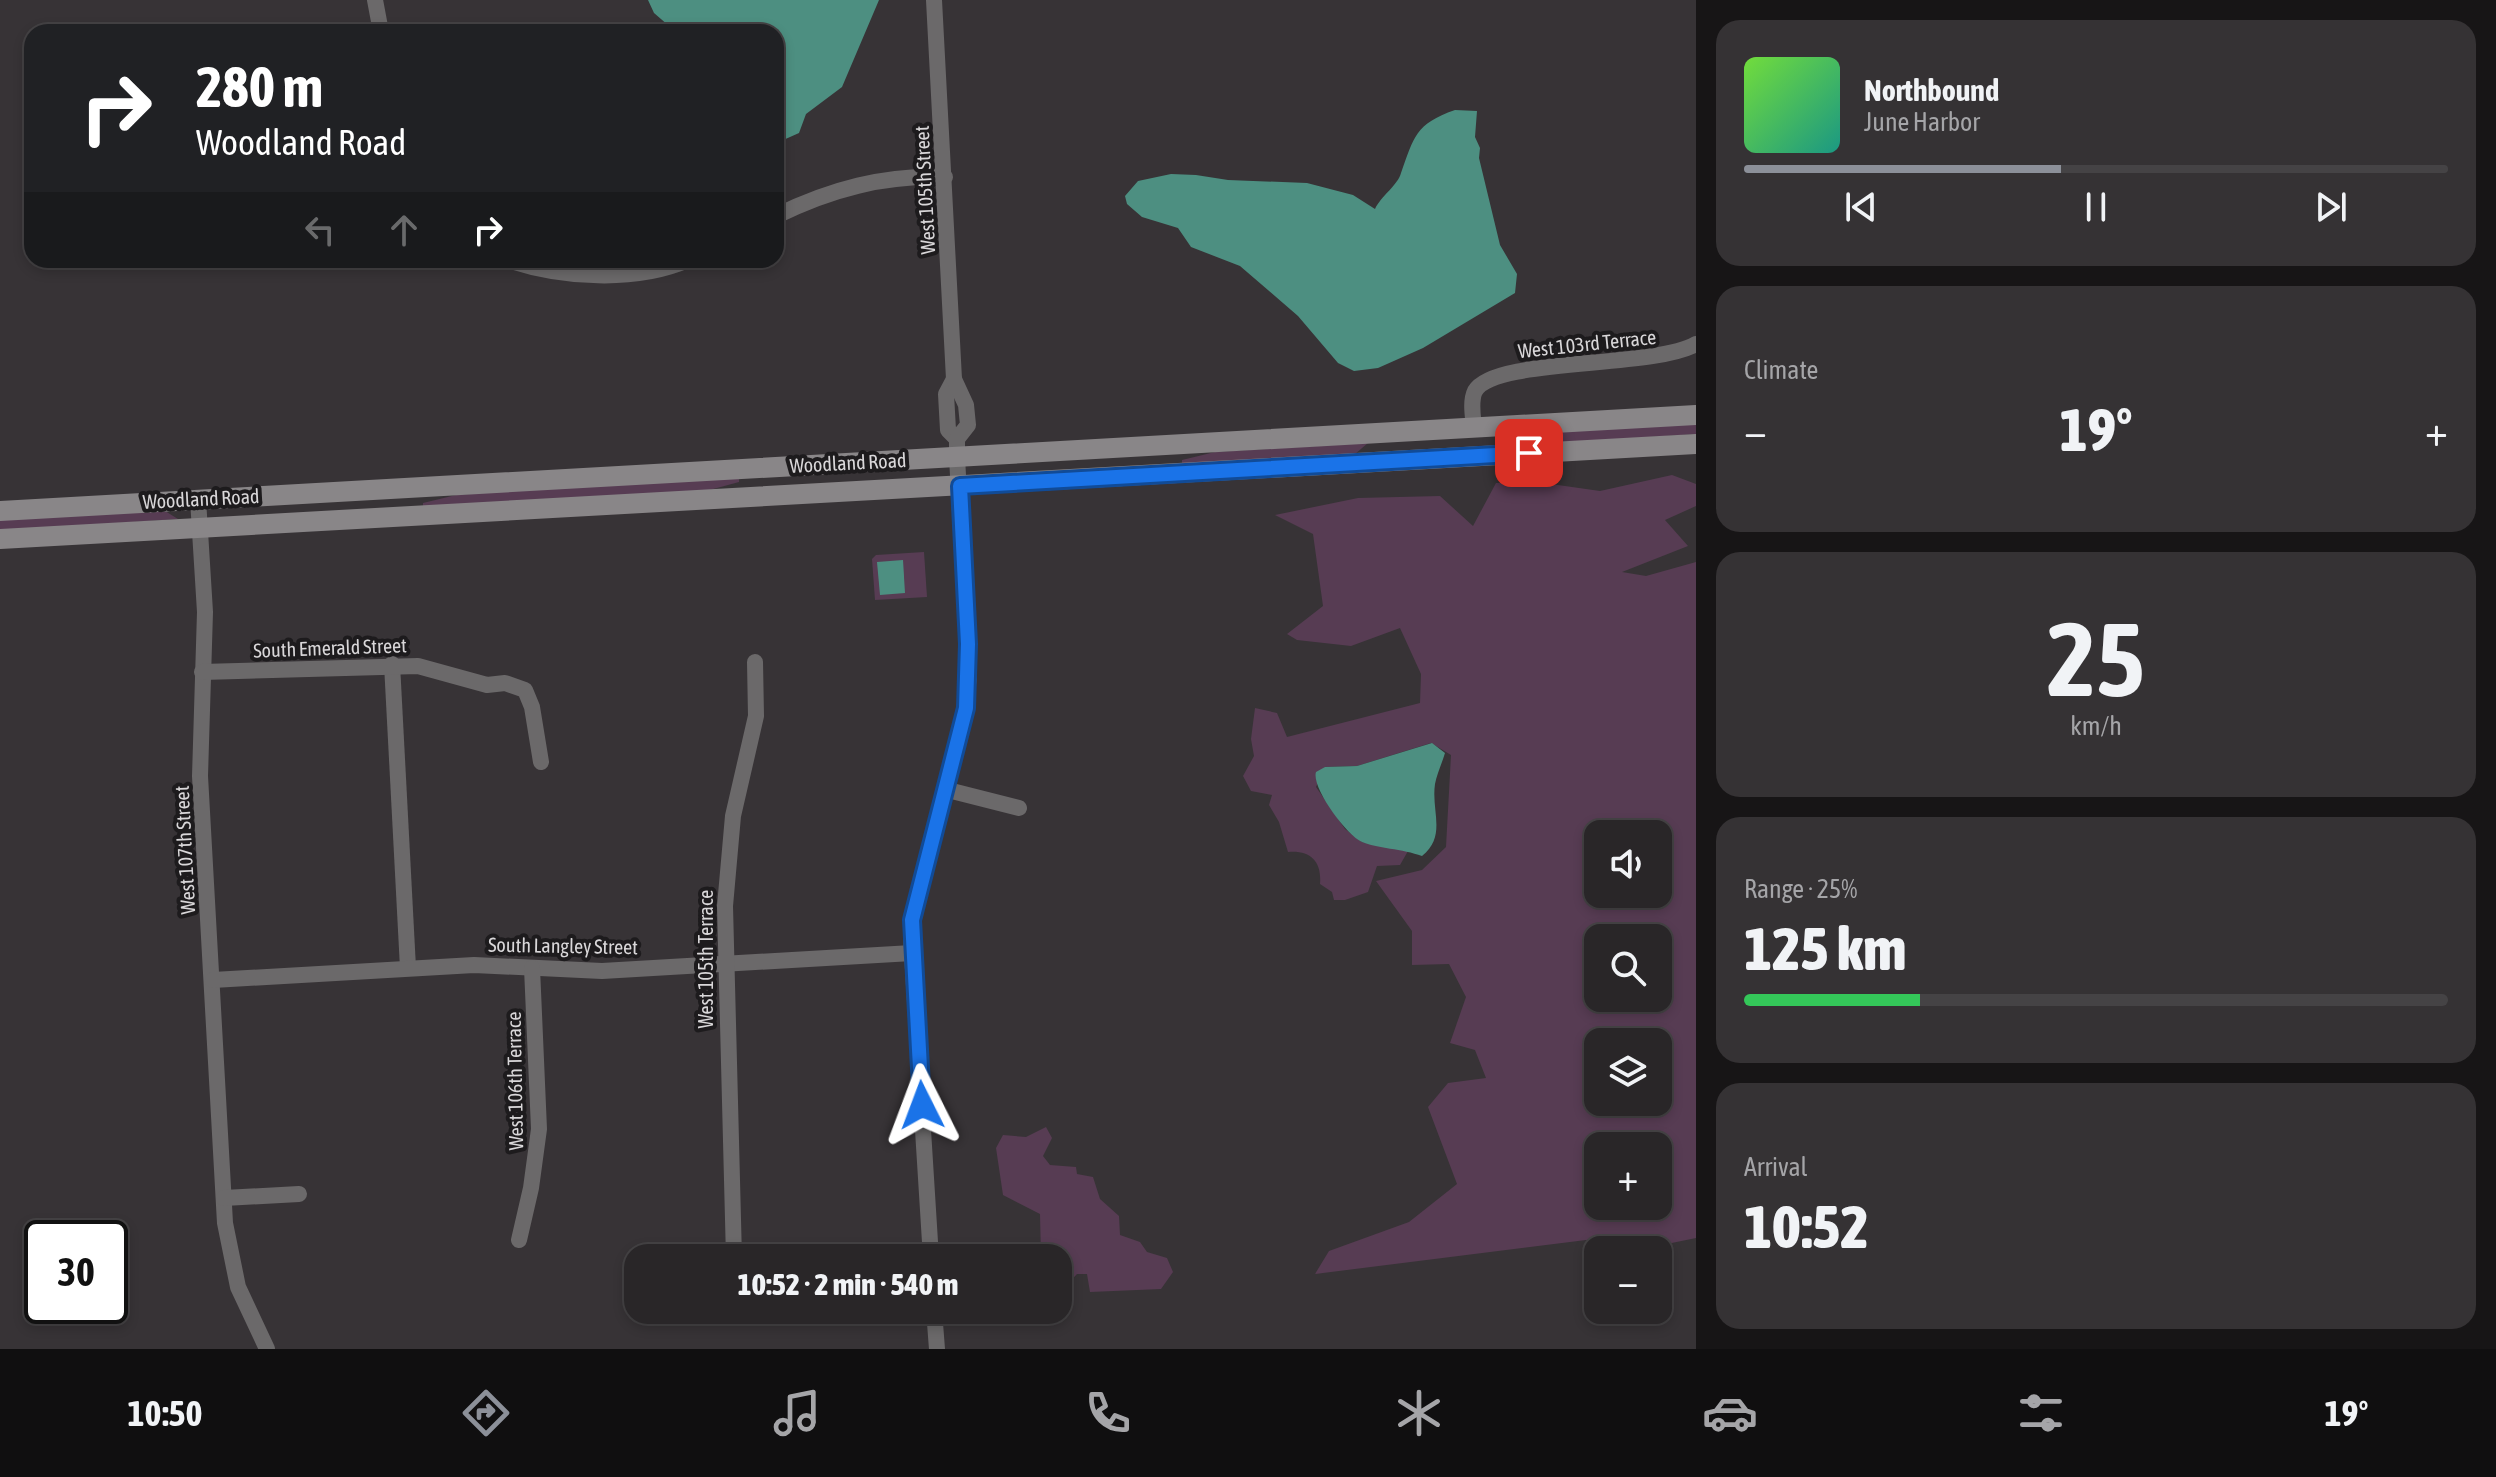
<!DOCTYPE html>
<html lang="en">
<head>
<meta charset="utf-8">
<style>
	body { margin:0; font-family:"Asap Condensed",sans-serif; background:#353234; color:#f1f3f6; height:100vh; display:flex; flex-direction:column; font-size:30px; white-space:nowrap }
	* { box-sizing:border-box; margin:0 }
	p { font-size:26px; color:#a5a5a8 }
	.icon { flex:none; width:44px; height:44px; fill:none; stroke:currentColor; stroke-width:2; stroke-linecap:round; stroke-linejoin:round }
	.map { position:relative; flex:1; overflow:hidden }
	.details { display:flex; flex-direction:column; gap:20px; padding:20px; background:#171516; width:800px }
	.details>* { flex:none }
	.top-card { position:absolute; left:24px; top:24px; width:760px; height:244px; border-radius:24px; box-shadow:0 4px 12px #0003,0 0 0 2px #454345; background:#202124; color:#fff; overflow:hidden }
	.fabs { position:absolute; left:1584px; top:820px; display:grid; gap:16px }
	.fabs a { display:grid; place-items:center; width:88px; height:88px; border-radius:16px; background:#292628; box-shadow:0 4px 12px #0003,0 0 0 2px #454345; font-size:40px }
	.speed { position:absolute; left:24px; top:1220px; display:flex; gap:16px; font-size:40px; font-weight:700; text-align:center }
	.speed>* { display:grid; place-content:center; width:104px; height:104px; border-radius:50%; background:#292628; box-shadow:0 4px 12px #0003,0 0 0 2px #454345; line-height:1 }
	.speed .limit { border:4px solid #111; border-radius:12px; background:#fff; color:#111 }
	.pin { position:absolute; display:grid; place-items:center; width:68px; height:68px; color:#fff; margin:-34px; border-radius:16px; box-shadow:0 4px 12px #0006 }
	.me { position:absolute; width:88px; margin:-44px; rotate:357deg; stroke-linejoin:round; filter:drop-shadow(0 0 6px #0008) }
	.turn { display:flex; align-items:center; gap:28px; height:168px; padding:0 40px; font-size:36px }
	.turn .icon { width:104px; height:104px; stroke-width:2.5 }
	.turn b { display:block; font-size:56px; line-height:68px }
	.lanes { display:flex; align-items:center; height:76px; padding:0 40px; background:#0003; justify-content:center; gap:40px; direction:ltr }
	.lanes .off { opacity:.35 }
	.big { font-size:60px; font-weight:800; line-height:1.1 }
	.details .card { flex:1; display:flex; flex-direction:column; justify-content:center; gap:12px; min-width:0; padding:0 28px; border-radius:24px; background:#353234 }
	.details .dial { align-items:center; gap:0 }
	.dial b { font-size:104px; line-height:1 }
	.song { display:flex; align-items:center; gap:24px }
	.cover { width:96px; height:96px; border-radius:12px; background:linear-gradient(135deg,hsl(100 70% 55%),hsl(170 70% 35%)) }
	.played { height:8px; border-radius:4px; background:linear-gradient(90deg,#8c9099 45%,#454345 45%) }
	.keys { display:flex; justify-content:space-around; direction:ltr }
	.heat { display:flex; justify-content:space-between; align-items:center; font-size:44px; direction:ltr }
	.charge { height:12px; border-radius:6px; background:linear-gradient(90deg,#34c759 25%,#454345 0) }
	.trip { position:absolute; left:624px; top:1244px; width:448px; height:80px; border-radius:24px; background:#292628; box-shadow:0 4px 12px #0003,0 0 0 2px #454345; font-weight:800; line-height:80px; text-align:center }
	.dock { display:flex; height:128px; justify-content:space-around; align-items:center; background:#100f10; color:#a5a5a8 }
	.dock .icon { width:56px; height:56px }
	.dock .current { color:#8c9099 }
	.dock b { font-size:36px; color:#f1f3f6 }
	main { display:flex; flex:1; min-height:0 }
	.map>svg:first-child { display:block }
</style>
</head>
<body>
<main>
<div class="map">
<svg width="1696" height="1349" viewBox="0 0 1696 1349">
	<rect width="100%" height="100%" fill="#373336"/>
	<g fill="#573c53" fill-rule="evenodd">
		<path d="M1696,424v10l-168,11v-5l40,-9z"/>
		<path d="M1368,443l-13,11 -173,10v-4l33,-8z"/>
		<path d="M1672,475l24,9v22l-31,14 23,26 -66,26 24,4 50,-14v676l-34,7 -76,-5 -271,34 14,-23 80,-29 48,-38 -29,-77 20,-24 38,-5 -11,-28 -25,-7 16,-46 -17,-33 -37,1v-34l-36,-50 46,-11 24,-23 5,-92 -20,-12 -74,23 -32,1 -9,20 29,42 17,13 46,9 -8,14 -23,1 -9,26 -23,8h-11l-2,-8 -12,-8c2,-22 -9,-34 -32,-32l-9,-30 -10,-17 3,-10 -21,-4 -8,-15 11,-20 -3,-17 4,-31 22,5 10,24 133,-34 1,-29 -21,-46 -49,18 -54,-6 -10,-6 36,-28 -10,-72 -38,-19 83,-17 82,-2 33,30 23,-43 41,-1 63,9zM1598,834h60v60h-60zM1598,938h60v60h-60zM1598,1042h60v60h-60zM1598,1146h60v60h-60z"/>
		<path d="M739,476v6l-33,9 -283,16v-4l33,-8z"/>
		<path d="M165,511l13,8 -178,12v-11z"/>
		<path d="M924,552l3,45 -52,3 -3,-41 4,-4z"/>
		<path d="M1046,1127l6,11 -9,18 7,9 26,2 1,7 16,3 7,22 19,17 1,19 20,7 7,10 20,6 6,14 -12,17 -71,3 -3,-18h-10l-19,20v-36h-17l-1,-44 -37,-19 -7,-47 7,-13 23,2z"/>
	</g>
	<g fill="#4d8f81">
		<path d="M648,0h231l-37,87 -36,27 -7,19 -18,8 -5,-4v-105h-100l-22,-19z"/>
		<path d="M1455,110l22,1 -2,26 5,11 -1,10 21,87 17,29 -2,19 -92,55 -45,20 -24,3 -16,-8 -40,-47 -58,-50 -49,-19 -13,-19 -36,-11 -15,-13 -2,-8 13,-15 33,-7 25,1 32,5 79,3 46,12 22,14c6,-13 23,-24 26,-36 13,-36 14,-49 54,-63z"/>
		<path d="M903,560l2,33 -25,2 -3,-33z"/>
		<path d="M1432,743l13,10c-3,10 -8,21 -10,31 -4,27 12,52 -13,72 -19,-7 -46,-8 -60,-14 -16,-7 -51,-55 -46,-70l9,-5 32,-1z"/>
	</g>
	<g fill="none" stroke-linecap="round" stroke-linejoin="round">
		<g stroke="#6b696a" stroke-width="16">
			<path d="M375,0l6,32"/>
			<path d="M776,216c55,-27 108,-41 169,-39"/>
			<path d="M508,260c54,18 127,23 180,0"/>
			<path d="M954,379l-8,15 2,36 9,9"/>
			<path d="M1474,428c-1,-11 -4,-27 1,-37 19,-34 177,-22 221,-47"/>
			<path d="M198,499l7,113 -5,164 25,447 13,64 29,62"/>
			<path d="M392,664l16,304"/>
			<path d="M202,672l216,-6 69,19 18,-2 20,7 7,17 9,55"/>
			<path d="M944,789l75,19"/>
			<path d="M213,980l261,-15 128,6 310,-18"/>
			<path d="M224,1198l75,-4"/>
			<path d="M519,1240l12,-52 8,-59 -7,-161"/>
			<path d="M734,1258l-9,-352 8,-90 23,-100 -1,-54"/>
			<path d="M931,1258l-20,-320 6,-40 43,-163 9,-57 -12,-221v-18l11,-14 -2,-20 -12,-26 -20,-379"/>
			<path d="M934,1310l3,39"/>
		</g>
		<g stroke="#898688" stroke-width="20">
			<path d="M0,511l1696,-96"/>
			<path d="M0,539l1696,-95"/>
		</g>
	</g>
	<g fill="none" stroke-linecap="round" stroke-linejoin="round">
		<defs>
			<path id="route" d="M922,1105l-10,-185 54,-212 2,-64 -8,-158 569,-33"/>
		</defs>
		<use href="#route" stroke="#114b97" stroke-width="20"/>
		<use href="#route" stroke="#1a73e8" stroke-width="14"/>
	</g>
	<g text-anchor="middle" stroke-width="8" stroke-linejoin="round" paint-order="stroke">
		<g font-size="20" fill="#d9d7d9" stroke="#1d1b1d">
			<text transform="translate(925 190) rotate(-93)" y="7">West 105th Street</text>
			<text transform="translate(1587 344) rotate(-6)" y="7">West 103rd Terrace</text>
			<text transform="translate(848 463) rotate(-3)" y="7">Woodland Road</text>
			<text transform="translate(201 499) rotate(-3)" y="7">Woodland Road</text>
			<text transform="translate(330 648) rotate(-2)" y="7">South Emerald Street</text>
			<text transform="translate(185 850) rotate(-93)" y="7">West 107th Street</text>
			<text transform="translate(563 946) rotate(1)" y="7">South Langley Street</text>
			<text transform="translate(706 959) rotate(-90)" y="7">West 105th Terrace</text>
			<text transform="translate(515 1081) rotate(-91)" y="7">West 106th Terrace</text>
		</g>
	</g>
</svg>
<div class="fabs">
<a><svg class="icon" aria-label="sound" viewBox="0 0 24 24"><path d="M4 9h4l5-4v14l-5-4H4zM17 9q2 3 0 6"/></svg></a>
<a><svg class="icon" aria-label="search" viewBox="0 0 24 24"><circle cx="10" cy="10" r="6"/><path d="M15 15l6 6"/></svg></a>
<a><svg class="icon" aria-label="layers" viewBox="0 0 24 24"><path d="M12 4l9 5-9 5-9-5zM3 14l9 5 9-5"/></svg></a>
<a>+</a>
<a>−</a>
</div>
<div class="speed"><div class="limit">30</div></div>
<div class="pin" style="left:1529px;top:453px;background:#d93025"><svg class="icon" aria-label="arrive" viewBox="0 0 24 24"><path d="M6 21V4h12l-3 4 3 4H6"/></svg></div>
<svg class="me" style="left:922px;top:1105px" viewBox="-20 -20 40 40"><path d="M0-17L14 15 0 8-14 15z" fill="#1a73e8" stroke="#fff" stroke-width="4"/></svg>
<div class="trip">10:52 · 2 min · 540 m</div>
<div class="top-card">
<div class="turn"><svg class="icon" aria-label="right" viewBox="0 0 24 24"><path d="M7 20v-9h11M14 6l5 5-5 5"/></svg><div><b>280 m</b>Woodland Road</div></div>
<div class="lanes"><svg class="icon off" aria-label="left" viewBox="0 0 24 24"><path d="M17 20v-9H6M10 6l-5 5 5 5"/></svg><svg class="icon off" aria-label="ahead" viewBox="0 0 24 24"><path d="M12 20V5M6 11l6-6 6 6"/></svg><svg class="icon" aria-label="right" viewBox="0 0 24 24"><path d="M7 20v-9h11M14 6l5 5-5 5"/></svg></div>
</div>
</div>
<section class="details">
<div class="card">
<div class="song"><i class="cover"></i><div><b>Northbound</b><p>June Harbor</p></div></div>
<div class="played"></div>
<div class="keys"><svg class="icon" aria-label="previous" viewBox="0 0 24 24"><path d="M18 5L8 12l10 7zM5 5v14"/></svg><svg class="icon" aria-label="pause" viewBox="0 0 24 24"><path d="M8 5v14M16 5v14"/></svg><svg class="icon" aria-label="next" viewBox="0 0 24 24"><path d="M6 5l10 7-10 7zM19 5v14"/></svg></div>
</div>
<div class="card"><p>Climate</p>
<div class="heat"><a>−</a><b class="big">19°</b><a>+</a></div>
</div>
<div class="card dial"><b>25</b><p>km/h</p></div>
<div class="card"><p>Range · 25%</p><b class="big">125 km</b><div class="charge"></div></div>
<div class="card"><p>Arrival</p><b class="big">10:52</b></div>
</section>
</main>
<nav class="dock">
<b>10:50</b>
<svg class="icon current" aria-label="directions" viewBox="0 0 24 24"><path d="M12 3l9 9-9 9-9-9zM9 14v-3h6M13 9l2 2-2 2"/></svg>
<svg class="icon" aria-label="music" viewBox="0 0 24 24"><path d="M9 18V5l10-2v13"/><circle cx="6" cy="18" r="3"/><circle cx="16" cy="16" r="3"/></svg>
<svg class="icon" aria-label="phone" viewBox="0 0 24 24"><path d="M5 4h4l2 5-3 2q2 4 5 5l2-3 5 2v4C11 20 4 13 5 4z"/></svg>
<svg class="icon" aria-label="climate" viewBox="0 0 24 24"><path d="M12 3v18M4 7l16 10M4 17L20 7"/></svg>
<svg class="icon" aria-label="car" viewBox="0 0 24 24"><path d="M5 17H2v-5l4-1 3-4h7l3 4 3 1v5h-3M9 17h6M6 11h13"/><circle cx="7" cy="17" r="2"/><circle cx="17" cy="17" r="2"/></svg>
<svg class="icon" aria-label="filters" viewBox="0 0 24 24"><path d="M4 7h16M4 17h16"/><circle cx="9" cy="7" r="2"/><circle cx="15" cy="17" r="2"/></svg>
<b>19°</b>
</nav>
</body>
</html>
